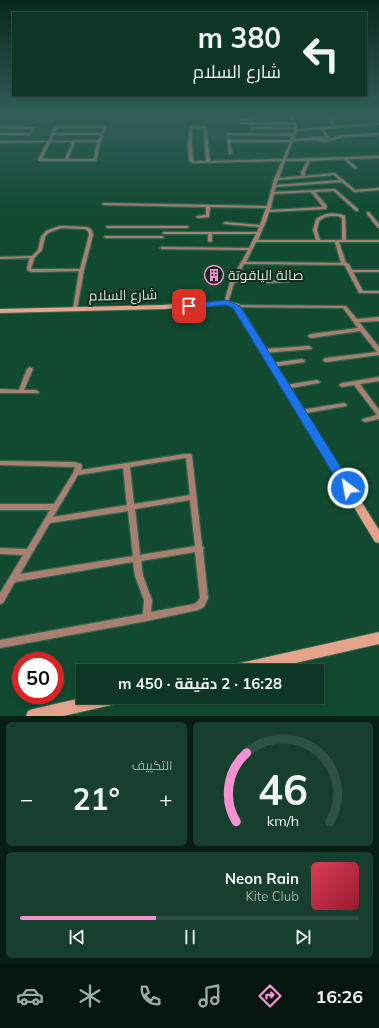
<!DOCTYPE html>
<html lang="ar">
<head>
<meta charset="utf-8">
<style>
	body { margin:0; font-family:Mulish,Cairo,sans-serif; background:#163f2d; color:#f1f3f6; direction:rtl; height:100vh; display:flex; flex-direction:column; font-size:15px; white-space:nowrap }
	* { box-sizing:border-box; margin:0 }
	p { font-size:13px; color:#9aaca7 }
	.icon { flex:none; width:22px; height:22px; fill:none; stroke:currentColor; stroke-width:2; stroke-linecap:round; stroke-linejoin:round }
	.map { position:relative; height:716px; overflow:hidden; direction:ltr }
	.panel { display:flex; flex-direction:column; gap:6px; padding:6px; background:#071e14; flex:1 }
	.panel>* { flex:none }
	.banner { position:absolute; left:12px; top:12px; width:355px; height:84px; border-radius:0px; box-shadow:0 2px 6px #0003,0 0 0 1px #2d5142; direction:rtl; background:#0d3725; color:#f1f3f6; overflow:hidden }
	.speed { position:absolute; left:12px; top:652px; display:flex; gap:8px; font-size:20px; font-weight:700; text-align:center }
	.speed>* { display:grid; place-content:center; width:52px; height:52px; border-radius:50%; background:#0d3725; box-shadow:0 2px 6px #0003,0 0 0 1px #2d5142; line-height:1 }
	.speed .limit { border:6px solid #d22; background:#fff; color:#111 }
	.pin { position:absolute; display:grid; place-items:center; width:34px; height:34px; color:#fff; margin:-17px; border-radius:8px; box-shadow:0 2px 6px #0006 }
	.me { position:absolute; width:44px; margin:-22px; rotate:328deg; stroke-linejoin:round; filter:drop-shadow(0 0 3px #0008) }
	.turn { display:flex; align-items:center; gap:14px; height:84px; padding:0 20px; font-size:18px }
	.turn .icon { width:52px; height:52px; stroke-width:2.5 }
	.turn b { display:block; font-size:28px; line-height:34px }
	.big { font-size:30px; font-weight:700; line-height:1.1 }
	.panel .widget { flex:1; display:flex; flex-direction:column; justify-content:center; gap:6px; min-width:0; padding:0 14px; border-radius:6px; background:#163f2d }
	.panel .dial { align-items:center; gap:0 }
	.dial svg { height:104px; overflow:visible; fill:none; stroke:#2d5142; stroke-width:7; stroke-linecap:round; text-anchor:middle }
	.dial text { fill:#f1f3f6; stroke:none }
	.song { display:flex; align-items:center; gap:12px }
	.cover { width:48px; height:48px; border-radius:6px; background:linear-gradient(135deg,hsl(350 70% 55%),hsl(350 70% 35%)) }
	.played { height:4px; border-radius:2px; background:linear-gradient(90deg,#f591d2 40%,#2d5142 40%) }
	.keys { display:flex; justify-content:space-around; direction:ltr }
	.heat { display:flex; justify-content:space-between; align-items:center; font-size:22px; direction:ltr }
	.panel .tiles { flex:1; display:grid; gap:6px; grid-template-columns:1fr 1fr }
	.widget:last-child { grid-column:span 2 }
	.trip { position:absolute; left:76px; top:664px; width:248px; height:40px; border-radius:0px; background:#0d3725; box-shadow:0 2px 6px #0003,0 0 0 1px #2d5142; font-weight:700; line-height:40px; text-align:center; direction:rtl }
	.menu { display:flex; height:64px; justify-content:space-around; align-items:center; background:#05160f; color:#9aaca7 }
	.menu .icon { width:28px; height:28px }
	.menu .current { color:#f591d2 }
	.menu b { font-size:18px; color:#f1f3f6 }
	.map>svg:first-child { display:block }
</style>
</head>
<body>
<div class="map">
<svg width="379" height="716" viewBox="0 0 379 716">
	<rect width="100%" height="100%" fill="#114931"/>
	<g fill="none" stroke-linecap="round" stroke-linejoin="round">
		<defs>
			<g id="minor">
				<path d="M249,115h2l1,5 -9,1v1l51,1 -3,-4v-4h2v4l4,5v5l35,-2 -4,-12h2l5,11 44,-3v2l-55,4 5,9 -7,1 4,1 17,-5 36,-2v2l-36,2 -17,5 -11,-2 -22,1 -7,18 93,-3v2l-32,1 9,8 1,1 -2,1 -11,-10 -34,2 -5,11v4l30,-3 20,17 24,-2v2l-25,2 -12,-10 -66,5 -2,5 61,-3 23,20v2h-2l-22,-20 -19,1 12,14 -1,3 -57,3 -2,7 -9,21h58l-3,-10 3,-11c9,-6 19,-7 29,-3l1,24h33v2h-40l7,21 3,1 3,6h27v2h-26l10,19h16v2h-20l-14,-27 -1,-1 -100,-1 -8,16 19,-4 7,1 6,4 21,-1 2,1 -2,1 -22,1 -8,-4 -4,-1 -21,5 -6,20 -2,1h-2v-1l6,-21 18,-32 -86,-1 -2,-1 2,-1 87,1 7,-14h-44v7l-2,1 -2,-1v-7h-44l-2,-1 2,-1h93l2,-5 -34,-3 -2,-1 2,-1 35,3 6,-17 -56,-1 -1,10 -11,1 -2,-1 1,-1 9,-1v-8l-102,-2 -2,-1 2,-1 163,3 7,-27 8,-18 -89,2 -4,-2 -1,-17 2,-17 1,-1h14l1,1 4,34 73,-2 7,-17h-60l2,11 -3,1 -2,-16 1,-1 1,1 1,2h60l2,-4 -65,-1v-1l1,-1 65,1 1,-5h-42l-1,-1 1,-1h42v-2l-54,-1 1,-5 8,-1zM192,128h12l2,33h-13l-1,-17zM321,129l5,8 -32,2 3,-8zM285,161h22l-6,11 1,4 -23,2zM334,175l6,5 -64,5 2,-5zM311,192l12,15 -53,3v-2l2,-1 -1,-1 3,-12zM330,216h8l4,2v22h-22l-3,-10 2,-9 6,-4zM256,242h79l6,21 -95,-1z"/>
				<path d="M0,126l34,1 1,1 -5,7h-30v-2h29l3,-4 -32,-1z"/>
				<path d="M55,126h52l-3,8 -3,7 -5,20h-56l-2,-1 9,-18 -47,1v-2h48zM57,128h47l-3,5h-46zM54,135h47l-3,5 -47,1zM50,142h22l-7,17h-23zM75,142h22l-3,17h-26z"/>
				<path d="M367,212h2l10,12v4h-1l-11,-14z"/>
				<path d="M60,226l27,1 4,2 2,6 -9,35 -7,39 -2,1 -2,-1 6,-38 -46,1 -5,-1 -1,-3 3,-10 -30,1v-2l32,-1 6,-6 3,-13 5,-6zM61,228l24,1 3,2 1,4 -9,34h-48l-1,-1 4,-11 7,-7 3,-13 3,-4z"/>
				<path d="M107,226h80l2,1 -2,1h-79l-2,-1z"/>
				<path d="M105,236h57l2,1 -2,1h-56l-2,-1z"/>
				<path d="M234,305l112,1 11,13 22,-2v4l-20,1 20,25v8l-53,7 -2,-1 -1,-1 1,-1 2,-1 51,-6 -17,-21 -49,7 -2,-1 -1,-1 1,-1 2,-1 47,-6 -15,-20 -107,-1 -2,-1z"/>
				<path d="M309,346l3,2 -1,1 -47,4 -3,-2 3,-2z"/>
				<path d="M302,359l2,1 1,1 -1,1 -32,5 -3,-2 3,-2z"/>
				<path d="M30,367l3,2 -9,21h12l3,2 -1,1h-38v-4l19,1 8,-21z"/>
				<path d="M379,377v4l-19,3 19,26v9l-14,3 -2,-1 -1,-1 1,-1 14,-4 -23,-30 -12,2 -3,-2 3,-2z"/>
				<path d="M317,380l2,1 1,1 -1,1 -33,6 -3,-2 3,-2z"/>
				<path d="M344,403l3,2 -1,1 -45,8 -2,-1 -1,-1 1,-1 2,-1z"/>
				<path d="M185,454h6l1,2 10,90 2,2 -1,2 5,48 -4,9 -6,3 -51,11 -147,27v-8l143,-26 1,-14 -9,-24 -2,-14 -118,20 -12,21 -3,1v-11l23,-38 -23,-1v-6l27,1 23,-39h-50v-6h54l19,-31 2,-6 -75,-2v-4l74,1 7,2 1,2 -1,4zM185,458h1l4,37 -56,9 -4,-37zM123,468l4,37 -74,12 25,-42zM190,500l5,46 -55,9 -5,-46zM128,511l5,45 -113,18 30,-51zM195,552l5,46 -2,3 -4,3 -43,8 1,-12 -9,-24 -2,-15z"/>
			</g>
			<g id="secondary">
				<path d="M226,301l13,3 1,2 139,224v13l-4,-1 -142,-235 -7,-2 -63,4 -163,4v-4l163,-4z"/>
				<path d="M379,632v12l-119,27h-35l2,-5 5,-1z"/>
				<path d="M86,697h37l-2,5 -5,2 -53,12h-37l2,-5 5,-2z"/>
			</g>
		</defs>
		<use href="#minor" stroke="#33664f" stroke-width="2.5"/>
		<use href="#secondary" stroke="#33664f" stroke-width="2"/>
		<use href="#minor" fill="#a88071" fill-rule="evenodd"/>
		<use href="#secondary" fill="#e4a48c" fill-rule="evenodd"/>
	</g>
	<linearGradient id="sky" x2="0" y2="1"><stop stop-color="#09281b"/><stop offset="0.53" stop-color="#325f5a"/><stop offset="1" stop-color="#325f5a" stop-opacity="0"/></linearGradient>
	<rect width="379" height="216" fill="url(#sky)"/>
	<path fill="#1a73e8" stroke="#114b97" d="M226,300l14,6 112,179 2,3 -2,4 -4,1 -4,-1 -111,-184 -8,-3 -36,4 -4,-3 4,-2z"/>
	<defs>
		<symbol id="building-ring" viewBox="-11 -11 22 22"><circle r="9.5" fill="#142a1f" stroke="#f591d2" stroke-width="1.5"/><path d="M-4-6H4V6H1V3H-1V6H-4ZM-2.5-4.3h1.7v1.8h-1.7ZM.8-4.3h1.7v1.8H.8ZM-2.5-1h1.7V.8h-1.7ZM.8-1h1.7V.8H.8Z" fill="#f591d2"/></symbol>
	</defs>
	<g fill-rule="evenodd">
		<use href="#building-ring" x="203" y="264" width="22" height="22"/>
	</g>
	<g text-anchor="middle" stroke-width="4" stroke-linejoin="round" paint-order="stroke">
		<g font-size="14" fill="#cce8d8" stroke="#142a1f" text-anchor="start">
			<text x="228" y="280">صالة الياقوتة</text>
		</g>
		<g font-size="14" fill="#cce8d8" stroke="#142a1f">
			<text transform="translate(123 295) rotate(-1)" y="5">شارع السلام</text>
		</g>
	</g>
</svg>
<div class="speed"><div class="limit">50</div></div>
<div class="pin" style="left:189px;top:306px;background:#d93025"><svg class="icon" aria-label="arrive" viewBox="0 0 24 24"><path d="M6 21V4h12l-3 4 3 4H6"/></svg></div>
<svg class="me" style="left:348px;top:488px" viewBox="-20 -20 40 40"><circle r="17" fill="#1a73e8" stroke="#fff" stroke-width="3"/><path d="M0-11L8 9 0 5-8 9z" fill="#fff"/></svg>
<div class="trip">16:28 · 2 دقيقة · 450 m</div>
<div class="banner">
<div class="turn"><svg class="icon" aria-label="left" viewBox="0 0 24 24"><path d="M17 20v-9H6M10 6l-5 5 5 5"/></svg><div><b>380 m</b>شارع السلام</div></div>
</div>
</div>
<section class="panel">
<div class="tiles">
<div class="widget dial"><svg viewBox="0 0 100 80">
<path d="M14 69A42 42 0 1 1 86 69"/>
<path d="M14 69A42 42 0 0 1 22 16" stroke="#f591d2"/>
<text x="50" y="56" font-size="32" font-weight="700">46</text>
<text x="50" y="72" font-size="11">km/h</text>
</svg></div>
<div class="widget"><p>التكييف</p>
<div class="heat"><a>−</a><b class="big">21°</b><a>+</a></div>
</div>
<div class="widget">
<div class="song"><i class="cover"></i><div><b>Neon Rain</b><p>Kite Club</p></div></div>
<div class="played"></div>
<div class="keys"><svg class="icon" aria-label="previous" viewBox="0 0 24 24"><path d="M18 5L8 12l10 7zM5 5v14"/></svg><svg class="icon" aria-label="pause" viewBox="0 0 24 24"><path d="M8 5v14M16 5v14"/></svg><svg class="icon" aria-label="next" viewBox="0 0 24 24"><path d="M6 5l10 7-10 7zM19 5v14"/></svg></div>
</div>
</div>
</section>
<nav class="menu">
<b>16:26</b>
<svg class="icon current" aria-label="directions" viewBox="0 0 24 24"><path d="M12 3l9 9-9 9-9-9zM9 14v-3h6M13 9l2 2-2 2"/></svg>
<svg class="icon" aria-label="music" viewBox="0 0 24 24"><path d="M9 18V5l10-2v13"/><circle cx="6" cy="18" r="3"/><circle cx="16" cy="16" r="3"/></svg>
<svg class="icon" aria-label="phone" viewBox="0 0 24 24"><path d="M5 4h4l2 5-3 2q2 4 5 5l2-3 5 2v4C11 20 4 13 5 4z"/></svg>
<svg class="icon" aria-label="climate" viewBox="0 0 24 24"><path d="M12 3v18M4 7l16 10M4 17L20 7"/></svg>
<svg class="icon" aria-label="car" viewBox="0 0 24 24"><path d="M5 17H2v-5l4-1 3-4h7l3 4 3 1v5h-3M9 17h6M6 11h13"/><circle cx="7" cy="17" r="2"/><circle cx="17" cy="17" r="2"/></svg>
</nav>
</body>
</html>
